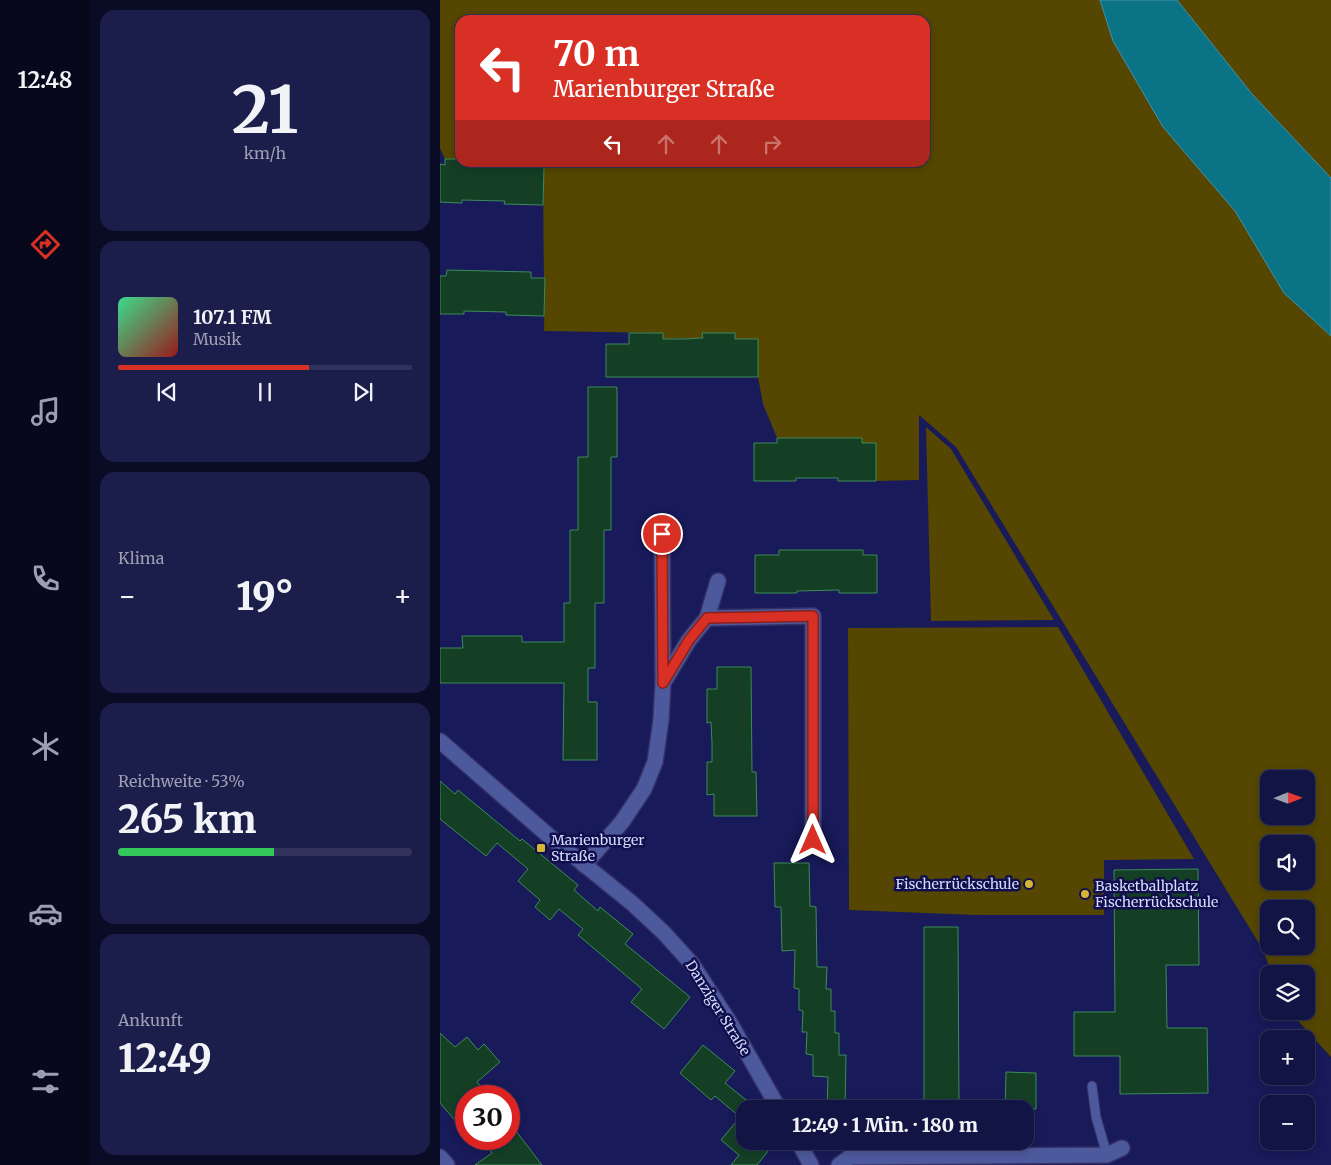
<!DOCTYPE html>
<html lang="de">
<head>
<meta charset="utf-8">
<style>
	body { margin:0; font-family:Merriweather,serif; background:#1b1d4a; color:#f1f3f6; height:100vh; display:flex; flex-direction:column; font-size:19px; white-space:nowrap }
	* { box-sizing:border-box; margin:0 }
	p { font-size:16px; color:#9c9eb2 }
	.icon { flex:none; width:28px; height:28px; fill:none; stroke:currentColor; stroke-width:2; stroke-linecap:round; stroke-linejoin:round }
	.map { position:relative; flex:1; overflow:hidden }
	.details { display:flex; flex-direction:column; gap:10px; padding:10px; background:#0a0b25; width:350px }
	.details>* { flex:none }
	.banner { position:absolute; left:15px; top:15px; width:475px; height:152px; border-radius:15px; box-shadow:0 2px 8px #0003,0 0 0 1px #31335c; background:#d93025; color:#fff; overflow:hidden }
	.needle { width:32px; rotate:89deg }
	.controls { position:absolute; left:820px; top:770px; display:grid; gap:10px }
	.controls a { display:grid; place-items:center; width:55px; height:55px; border-radius:10px; background:#121443; box-shadow:0 2px 8px #0003,0 0 0 1px #31335c; font-size:25px }
	.speed { position:absolute; left:15px; top:1085px; display:flex; gap:10px; font-size:25px; font-weight:700; text-align:center }
	.speed>* { display:grid; place-content:center; width:65px; height:65px; border-radius:50%; background:#121443; box-shadow:0 2px 8px #0003,0 0 0 1px #31335c; line-height:1 }
	.speed .limit { border:8px solid #d22; background:#fff; color:#111 }
	.pin { position:absolute; display:grid; place-items:center; width:42px; height:42px; color:#fff; margin:-21px; border:2px solid #fff; border-radius:50%; box-shadow:0 1px 5px #0007 }
	.me { position:absolute; width:55px; margin:-28px; rotate:0deg; stroke-linejoin:round; filter:drop-shadow(0 0 4px #0008) }
	.turn { display:flex; align-items:center; gap:18px; height:105px; padding:0 15px; font-size:22px }
	.turn .icon { width:65px; height:65px; stroke-width:2.5 }
	.turn b { display:block; font-size:35px; line-height:42px }
	.lanes { display:flex; align-items:center; height:48px; padding:0 15px; background:#0003; justify-content:center; gap:25px; direction:ltr }
	.lanes .off { opacity:.35 }
	.big { font-size:38px; font-weight:800; line-height:1.1 }
	.details .card { flex:1; display:flex; flex-direction:column; justify-content:center; gap:8px; min-width:0; padding:0 18px; border-radius:15px; background:#1b1d4a }
	.details .dial { align-items:center; gap:0 }
	.dial b { font-size:65px; line-height:1 }
	.song { display:flex; align-items:center; gap:15px }
	.cover { width:60px; height:60px; border-radius:8px; background:linear-gradient(135deg,hsl(150 70% 55%),hsl(0 70% 35%)) }
	.played { height:5px; border-radius:2px; background:linear-gradient(90deg,#d93025 65%,#31335c 65%) }
	.keys { display:flex; justify-content:space-around; direction:ltr }
	.heat { display:flex; justify-content:space-between; align-items:center; font-size:28px; direction:ltr }
	.charge { height:8px; border-radius:4px; background:linear-gradient(90deg,#34c759 53%,#31335c 0) }
	.trip { position:absolute; left:296px; top:1100px; width:298px; height:50px; border-radius:15px; background:#121443; box-shadow:0 2px 8px #0003,0 0 0 1px #31335c; font-weight:800; line-height:50px; text-align:center }
	main { display:flex; flex:1; min-height:0 }
	.tab-bar { display:flex; flex-direction:column; width:90px; justify-content:space-around; align-items:center; background:#07081b; color:#9c9eb2 }
	.tab-bar .icon { width:35px; height:35px }
	.tab-bar .active { color:#d93025 }
	.tab-bar b { font-size:22px; color:#f1f3f6 }
	.map>svg:first-child { display:block }
</style>
</head>
<body>
<main>
<nav class="tab-bar">
<b>12:48</b>
<svg class="icon active" aria-label="directions" viewBox="0 0 24 24"><path d="M12 3l9 9-9 9-9-9zM9 14v-3h6M13 9l2 2-2 2"/></svg>
<svg class="icon" aria-label="music" viewBox="0 0 24 24"><path d="M9 18V5l10-2v13"/><circle cx="6" cy="18" r="3"/><circle cx="16" cy="16" r="3"/></svg>
<svg class="icon" aria-label="phone" viewBox="0 0 24 24"><path d="M5 4h4l2 5-3 2q2 4 5 5l2-3 5 2v4C11 20 4 13 5 4z"/></svg>
<svg class="icon" aria-label="climate" viewBox="0 0 24 24"><path d="M12 3v18M4 7l16 10M4 17L20 7"/></svg>
<svg class="icon" aria-label="car" viewBox="0 0 24 24"><path d="M5 17H2v-5l4-1 3-4h7l3 4 3 1v5h-3M9 17h6M6 11h13"/><circle cx="7" cy="17" r="2"/><circle cx="17" cy="17" r="2"/></svg>
<svg class="icon" aria-label="filters" viewBox="0 0 24 24"><path d="M4 7h16M4 17h16"/><circle cx="9" cy="7" r="2"/><circle cx="15" cy="17" r="2"/></svg>
</nav>
<section class="details">
<div class="card dial"><b>21</b><p>km/h</p></div>
<div class="card">
<div class="song"><i class="cover"></i><div><b>107.1 FM</b><p>Musik</p></div></div>
<div class="played"></div>
<div class="keys"><svg class="icon" aria-label="previous" viewBox="0 0 24 24"><path d="M18 5L8 12l10 7zM5 5v14"/></svg><svg class="icon" aria-label="pause" viewBox="0 0 24 24"><path d="M8 5v14M16 5v14"/></svg><svg class="icon" aria-label="next" viewBox="0 0 24 24"><path d="M6 5l10 7-10 7zM19 5v14"/></svg></div>
</div>
<div class="card"><p>Klima</p>
<div class="heat"><a>−</a><b class="big">19°</b><a>+</a></div>
</div>
<div class="card"><p>Reichweite · 53%</p><b class="big">265 km</b><div class="charge"></div></div>
<div class="card"><p>Ankunft</p><b class="big">12:49</b></div>
</section>
<div class="map">
<svg width="891" height="1165" viewBox="0 0 891 1165">
	<rect width="100%" height="100%" fill="#181a59"/>
	<g fill="#554601" fill-rule="evenodd">
		<path d="M0,0h660l13,41 50,86 72,84 49,82 47,43v721l-42,-46h17v-37h-34l-9,-24 -307,-503 -37,-32v65l-43,1v-38h-14v-5h-85l-14,-34 -5,-27 -1,-38h-22v-6h-32v5l-40,1 -1,-6 -118,-2c1,-54 -2,-109 0,-164l-15,-1v-3l396,-1v-142h-465v139h-15l-5,-11zM829,779h37v37h-37zM829,844h37v37h-37zM829,909h37v37h-37z"/>
		<path d="M737,0h154v178l-79,-84z"/>
		<path d="M486,427l25,22 103,171 -123,1z"/>
		<path d="M618,627l136,232 -90,1v55h-127l-128,-5 -1,-282z"/>
	</g>
	<path fill="#0a7385" stroke="#4792a8" d="M660,0h77l75,94 79,84v158l-47,-43 -49,-82 -72,-84 -50,-86z"/>
	<g fill="#143f25" stroke="#3c8c5b">
		<path d="M5,159h15v3h69v4l15,1 -1,38 -39,-1 1,-3 -43,-1v3l-22,-1v-38l5,1z"/>
		<path d="M7,270l84,2v6h14l-1,38 -38,-1v-3l-42,-1v3h-24v-38h6z"/>
		<path d="M189,333h34v6h21l19,-1 -1,-5h33v6h23v38h-152v-33h23z"/>
		<path d="M148,387h29v70h-6v73h-7v73h-9v65h-7v34h9v58h-34l1,-77h-124v-35h23l-1,-12h60v6h42v-39h6v-73h8v-73h10z"/>
		<path d="M337,438h85v5h14v38h-38v-3h-42v3h-42v-38h23z"/>
		<path d="M339,550h84v5h14v38h-38v-3l-42,1v2h-42v-38h24z"/>
		<path d="M277,667h34l1,105h4l1,44h-43v-22l-7,1v-33h5v-19l-1,-21 -4,1v-34h10z"/>
		<path d="M0,781l15,13 3,-4 62,51 2,-2 56,46 -4,5 24,21 2,-4 33,27 -8,10 65,53 -26,32 -33,-27 11,-13 -64,-54 5,-6 -24,-20 -9,11 -15,-13 5,-7 -22,-19 10,-12 -31,-26 -11,13 -46,-37z"/>
		<path d="M334,863h35l1,43 6,1 1,60h10l-1,22h5v22h4v22h4v22h7l-1,54h-18l1,-32 -15,-1v-21l-7,-1 1,-22h-5l1,-21 -4,-1v-21l-5,-1 1,-38 -13,1 -1,-44h-6z"/>
		<path d="M758,869l1,96h-33l1,63h40l1,65 -88,1v-38h-46v-44h41l-1,-142z"/>
		<path d="M484,927h34l1,182h-35z"/>
		<path d="M0,1033l15,14 12,-10 11,13 6,-6 16,18 -23,20 13,14h-24v37l-26,-30z"/>
		<path d="M263,1045l32,26 -10,12 26,21 -4,5h-2v2l-5,6 -25,-21 -4,4 -31,-27z"/>
		<path d="M566,1072l30,1v36h-31z"/>
		<path d="M305,1111v30h31l-19,24h-26l8,-10 -18,-15z"/>
		<path d="M69,1122l33,43h-67l17,-12 -10,-14h27z"/>
	</g>
	<g fill="none" stroke-linecap="round" stroke-linejoin="round">
		<defs>
			<path id="lane" d="M652,1086l4,31 11,38"/>
			<g id="street">
				<path d="M222,533l1,149"/>
				<path d="M267,618l106,-2v224"/>
				<path d="M0,741l109,95 84,68 31,29 28,31 38,59 49,86"/>
				<path d="M144,865l38,-43 22,-33 11,-27 6,-42 2,-37 26,-43 18,-22 11,-37"/>
				<path d="M358,1141l13,24"/>
				<path d="M0,1157l7,8"/>
				<path d="M399,1165l11,-8 257,-2 15,-7"/>
			</g>
		</defs>
		<use href="#lane" stroke="#343066" stroke-width="11"/>
		<use href="#street" stroke="#343066" stroke-width="18"/>
		<use href="#lane" stroke="#4d599d" stroke-width="9"/>
		<use href="#street" stroke="#4d599d" stroke-width="15"/>
	</g>
	<g fill="none" stroke-linecap="round" stroke-linejoin="round">
		<defs>
			<path id="route" d="M222,534l1,149 26,-43 18,-22 106,-2v224"/>
		</defs>
		<use href="#route" stroke="#8d1f18" stroke-width="12"/>
		<use href="#route" stroke="#d93025" stroke-width="9"/>
	</g>
	<g fill="#d6b534" stroke="#100e4d" stroke-width="2">
		<rect x="96" y="843" width="10" height="10" rx="2.5"/>
		<circle cx="589" cy="884" r="5"/>
		<circle cx="645" cy="894" r="5"/>
	</g>
	<g text-anchor="middle" stroke-width="5" stroke-linejoin="round" paint-order="stroke">
		<g font-size="14" fill="#d4dcfb" stroke="#100e4d" text-anchor="start">
			<text x="111" y="845">Marienburger<tspan x="111" dy="16">Straße</tspan></text>
			<text x="579" y="889" text-anchor="end">Fischerrückschule</text>
			<text x="655" y="891">Basketballplatz<tspan x="655" dy="16">Fischerrückschule</tspan></text>
		</g>
		<g font-size="14" fill="#d4dcfb" stroke="#100e4d">
			<text transform="translate(278 1008) rotate(58)" y="5">Danziger Straße</text>
		</g>
	</g>
</svg>
<div class="controls">
<a><svg class="needle" viewBox="-14 -14 28 28"><path d="M0-13l5 13h-10z" fill="#e53935"/><path d="M0 13l5-13h-10z" fill="#9c9eb2"/></svg></a>
<a><svg class="icon" aria-label="sound" viewBox="0 0 24 24"><path d="M4 9h4l5-4v14l-5-4H4zM17 9q2 3 0 6"/></svg></a>
<a><svg class="icon" aria-label="search" viewBox="0 0 24 24"><circle cx="10" cy="10" r="6"/><path d="M15 15l6 6"/></svg></a>
<a><svg class="icon" aria-label="layers" viewBox="0 0 24 24"><path d="M12 4l9 5-9 5-9-5zM3 14l9 5 9-5"/></svg></a>
<a>+</a>
<a>−</a>
</div>
<div class="speed"><div class="limit">30</div></div>
<div class="pin" style="left:222px;top:534px;background:#d93025"><svg class="icon" aria-label="arrive" viewBox="0 0 24 24"><path d="M6 21V4h12l-3 4 3 4H6"/></svg></div>
<svg class="me" style="left:373px;top:840px" viewBox="-20 -20 40 40"><path d="M0-17L14 15 0 8-14 15z" fill="#d93025" stroke="#fff" stroke-width="4"/></svg>
<div class="trip">12:49 · 1 Min. · 180 m</div>
<div class="banner">
<div class="turn"><svg class="icon" aria-label="left" viewBox="0 0 24 24"><path d="M17 20v-9H6M10 6l-5 5 5 5"/></svg><div><b>70 m</b>Marienburger Straße</div></div>
<div class="lanes"><svg class="icon" aria-label="left" viewBox="0 0 24 24"><path d="M17 20v-9H6M10 6l-5 5 5 5"/></svg><svg class="icon off" aria-label="ahead" viewBox="0 0 24 24"><path d="M12 20V5M6 11l6-6 6 6"/></svg><svg class="icon off" aria-label="ahead" viewBox="0 0 24 24"><path d="M12 20V5M6 11l6-6 6 6"/></svg><svg class="icon off" aria-label="right" viewBox="0 0 24 24"><path d="M7 20v-9h11M14 6l5 5-5 5"/></svg></div>
</div>
</div>
</main>
</body>
</html>
